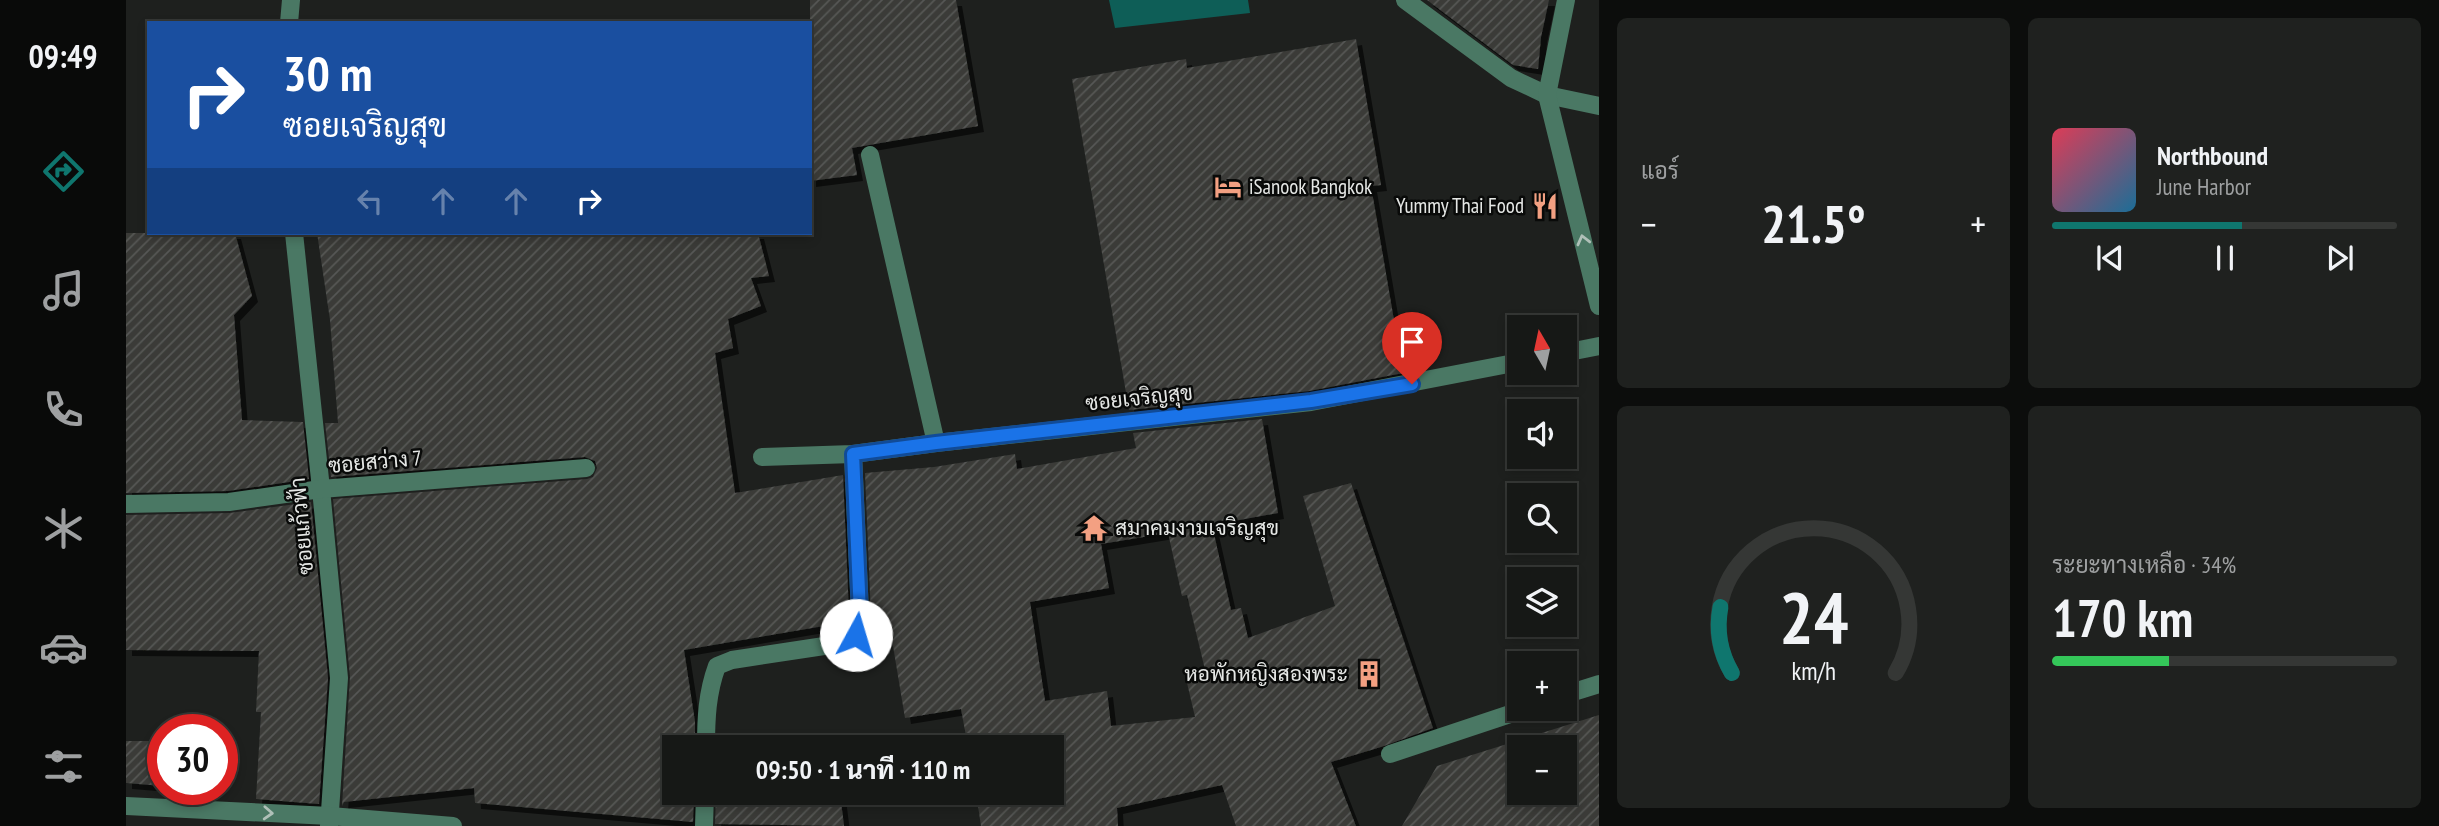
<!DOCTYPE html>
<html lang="th">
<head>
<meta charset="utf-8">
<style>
	body { margin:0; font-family:"PT Sans Narrow",Sarabun,sans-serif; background:#1f211f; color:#f1f3f6; height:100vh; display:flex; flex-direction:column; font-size:26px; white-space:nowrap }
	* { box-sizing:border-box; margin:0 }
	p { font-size:23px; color:#9ea0a1 }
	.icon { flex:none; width:38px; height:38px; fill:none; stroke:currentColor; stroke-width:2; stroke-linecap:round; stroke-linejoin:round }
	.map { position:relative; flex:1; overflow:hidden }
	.drawer { display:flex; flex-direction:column; gap:18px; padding:18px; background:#0c0d0c; width:840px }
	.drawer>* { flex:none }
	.guide { position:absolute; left:21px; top:21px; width:665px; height:214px; border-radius:0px; box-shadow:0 4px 10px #0003,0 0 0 2px #353735; background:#1a4fa0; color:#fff; overflow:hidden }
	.needle { width:46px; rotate:351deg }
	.controls { position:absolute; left:1381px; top:315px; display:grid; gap:14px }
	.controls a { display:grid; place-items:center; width:70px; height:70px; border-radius:0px; background:#161816; box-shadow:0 4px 10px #0003,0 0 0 2px #353735; font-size:35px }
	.speed { position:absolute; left:21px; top:714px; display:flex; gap:14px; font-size:35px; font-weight:700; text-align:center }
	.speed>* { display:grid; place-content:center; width:91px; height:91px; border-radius:50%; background:#161816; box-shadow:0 4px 10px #0003,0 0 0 2px #353735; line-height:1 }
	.speed .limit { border:10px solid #d22; background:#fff; color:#111 }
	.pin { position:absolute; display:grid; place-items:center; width:60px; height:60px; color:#fff; margin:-72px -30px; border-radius:50% 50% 50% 0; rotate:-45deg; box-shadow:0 0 7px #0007 }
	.pin .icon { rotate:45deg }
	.me { position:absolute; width:77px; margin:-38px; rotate:6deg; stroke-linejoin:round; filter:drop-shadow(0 0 5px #0008) }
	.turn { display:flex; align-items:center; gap:24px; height:147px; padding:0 21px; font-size:32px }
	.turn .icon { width:91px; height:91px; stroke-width:2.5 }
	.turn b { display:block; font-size:49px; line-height:60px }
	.lanes { display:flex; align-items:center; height:66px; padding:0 21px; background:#0003; justify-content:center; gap:35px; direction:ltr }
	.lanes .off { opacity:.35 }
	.big { font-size:52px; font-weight:800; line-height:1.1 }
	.drawer .tile { flex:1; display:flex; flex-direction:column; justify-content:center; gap:10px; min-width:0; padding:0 24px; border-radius:10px; background:#1f211f }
	.drawer .dial { align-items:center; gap:0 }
	.dial svg { height:182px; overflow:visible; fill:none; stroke:#353735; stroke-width:7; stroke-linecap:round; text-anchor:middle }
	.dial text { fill:#f1f3f6; stroke:none }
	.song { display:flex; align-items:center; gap:21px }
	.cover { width:84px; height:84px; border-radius:10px; background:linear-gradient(135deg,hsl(350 70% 55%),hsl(200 70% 35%)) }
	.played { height:7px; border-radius:4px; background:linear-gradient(90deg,#0f766e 55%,#353735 55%) }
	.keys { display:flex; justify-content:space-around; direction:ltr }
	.heat { display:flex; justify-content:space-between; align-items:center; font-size:38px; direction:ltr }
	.charge { height:10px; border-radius:5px; background:linear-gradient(90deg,#34c759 34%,#353735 0) }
	.drawer .tiles { flex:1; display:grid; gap:18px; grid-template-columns:repeat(2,1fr) }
	.trip { position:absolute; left:536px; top:735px; width:402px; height:70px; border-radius:0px; background:#161816; box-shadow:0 4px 10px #0003,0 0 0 2px #353735; font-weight:800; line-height:70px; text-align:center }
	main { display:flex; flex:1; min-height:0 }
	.tab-bar { display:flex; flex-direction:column; width:126px; justify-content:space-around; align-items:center; background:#090a09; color:#9ea0a1 }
	.tab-bar .icon { width:49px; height:49px }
	.tab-bar .selected { color:#0f766e }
	.tab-bar b { font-size:32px; color:#f1f3f6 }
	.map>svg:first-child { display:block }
</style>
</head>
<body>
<main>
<nav class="tab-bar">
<b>09:49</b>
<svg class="icon selected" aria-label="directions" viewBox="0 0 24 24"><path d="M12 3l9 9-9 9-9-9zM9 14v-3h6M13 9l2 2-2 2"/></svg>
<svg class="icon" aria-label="music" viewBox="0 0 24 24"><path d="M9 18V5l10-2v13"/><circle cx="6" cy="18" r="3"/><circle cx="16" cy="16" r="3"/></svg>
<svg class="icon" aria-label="phone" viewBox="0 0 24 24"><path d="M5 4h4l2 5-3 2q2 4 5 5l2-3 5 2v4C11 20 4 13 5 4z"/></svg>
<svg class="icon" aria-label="climate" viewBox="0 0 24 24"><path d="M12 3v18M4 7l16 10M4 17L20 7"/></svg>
<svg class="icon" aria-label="car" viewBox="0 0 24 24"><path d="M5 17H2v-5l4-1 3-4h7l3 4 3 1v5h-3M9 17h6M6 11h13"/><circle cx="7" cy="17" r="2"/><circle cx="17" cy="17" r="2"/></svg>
<svg class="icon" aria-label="filters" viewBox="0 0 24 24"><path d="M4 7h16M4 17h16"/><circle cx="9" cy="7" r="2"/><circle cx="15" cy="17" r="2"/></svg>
</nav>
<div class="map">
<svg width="1473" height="826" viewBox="0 0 1473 826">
	<defs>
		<pattern id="building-hatch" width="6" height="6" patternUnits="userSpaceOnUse" patternTransform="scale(1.75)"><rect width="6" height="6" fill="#3a3b38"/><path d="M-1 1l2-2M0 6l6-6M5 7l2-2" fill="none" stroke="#565755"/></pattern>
		<filter id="shadow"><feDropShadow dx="6" dy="6" stdDeviation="0" flood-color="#0009"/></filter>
	</defs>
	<rect width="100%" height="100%" fill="#1e201e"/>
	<path fill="#0e5e57" d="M983,0h139l2,13 -135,15z"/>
	<g fill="url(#building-hatch)" fill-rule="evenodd" filter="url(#shadow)">
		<path d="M684,0h146l22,126 -126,22 5,27 -47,6z"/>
		<path d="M1301,0h122l-8,37 -3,32 -25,-4z"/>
		<path d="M1230,39l25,146 -10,1 32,187 -94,18 -180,19 -57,-331 114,-20 1,9z"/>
		<path d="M0,233h109l17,63 -18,19 8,105 61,2 6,57 -81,12 -102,2z"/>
		<path d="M191,233h441l11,43 -18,2 10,28 -33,13 5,29 -18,5 20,140 108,-18 6,138 -2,9 -163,28 11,72v25h-21v46h20l-1,29 -218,-19 -1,-15 -130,14 -2,4 8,-129 -17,-178 254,-20 6,-2 4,-9 -2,-7 -10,-4 -254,20 -6,-54h13l-8,-103z"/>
		<path d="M1136,419l16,94 -66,12 19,85 10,-2 7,30 87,-32 -32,-110 48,-13 82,245 -52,19 -50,15 25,64h-120l-14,-41 -105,23 1,18h-137l-5,-33h76v-46h-84l-7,-38 -56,9 -15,-90 -13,2 -1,-13 -5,1 -6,-145 69,-6 81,-13 2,15 119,-21 -3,-15zM1042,533l14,63 5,-1 20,83 -20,5 8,34 -84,9 -4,-35 -62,10 -15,-99 79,-14 -8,-44z"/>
		<path d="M185,502l17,176 -9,126 -63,-5 5,-87h-5l3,-61 -133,-1v-135l103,-2z"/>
		<path d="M1473,715v111h-197l35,-60zM1393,747h45v46h-45z"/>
		<path d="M707,734l2,13h-118z"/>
		<path d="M0,741h37v45l-37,-3z"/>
		<path d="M590,793h124l4,33 -129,-2z"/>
	</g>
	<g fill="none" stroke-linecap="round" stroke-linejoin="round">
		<g stroke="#4a7864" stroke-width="18">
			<path d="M1279,0l106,78 36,17 52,11"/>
			<path d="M1440,0l-19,95 52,211"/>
			<path d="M163,23l2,-23"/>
			<path d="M744,155l66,288"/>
			<path d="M168,233l27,256 18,189 -10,148"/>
			<path d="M1438,353l35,-7"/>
			<path d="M636,457l91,-3 83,-11 375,-41 208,-40"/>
			<path d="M0,504l103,-2 92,-13 265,-21"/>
			<path d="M1438,695l35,-11"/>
			<path d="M580,747c0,-28 1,-54 11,-81l15,-6 112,-17 12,-8 4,-21 -7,-160"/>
			<path d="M1264,754l135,-45"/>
			<path d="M0,806l204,10 123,10"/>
			<path d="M578,826l1,-33"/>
		</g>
	</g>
	<defs><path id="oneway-chevron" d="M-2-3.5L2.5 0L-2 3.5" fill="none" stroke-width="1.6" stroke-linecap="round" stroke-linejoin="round" transform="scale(1.75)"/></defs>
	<g stroke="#afc0b8">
		<use href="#oneway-chevron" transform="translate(1457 240) rotate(-104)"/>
		<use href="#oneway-chevron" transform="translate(142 813) rotate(3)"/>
	</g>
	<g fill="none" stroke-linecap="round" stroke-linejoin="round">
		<defs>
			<path id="route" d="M730,635l4,-21 -7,-160 83,-11 375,-42 101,-17"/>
		</defs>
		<use href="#route" stroke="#114b97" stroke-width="18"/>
		<use href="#route" stroke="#1a73e8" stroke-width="12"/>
	</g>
	<defs>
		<symbol id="hotel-bare" viewBox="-9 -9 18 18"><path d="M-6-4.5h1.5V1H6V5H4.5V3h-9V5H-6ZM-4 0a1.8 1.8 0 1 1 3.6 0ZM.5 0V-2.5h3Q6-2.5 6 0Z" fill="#f3a082" stroke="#090a09" stroke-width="2.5" paint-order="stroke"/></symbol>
		<symbol id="restaurant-bare" viewBox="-9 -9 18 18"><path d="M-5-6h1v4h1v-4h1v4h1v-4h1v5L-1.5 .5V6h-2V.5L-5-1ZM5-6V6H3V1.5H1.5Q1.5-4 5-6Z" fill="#f3a082" stroke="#090a09" stroke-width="2.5" paint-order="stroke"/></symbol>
		<symbol id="temple-bare" viewBox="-9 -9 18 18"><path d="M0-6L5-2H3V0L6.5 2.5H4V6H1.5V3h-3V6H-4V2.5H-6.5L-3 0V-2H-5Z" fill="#f3a082" stroke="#090a09" stroke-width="2.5" paint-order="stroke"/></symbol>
		<symbol id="building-bare" viewBox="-9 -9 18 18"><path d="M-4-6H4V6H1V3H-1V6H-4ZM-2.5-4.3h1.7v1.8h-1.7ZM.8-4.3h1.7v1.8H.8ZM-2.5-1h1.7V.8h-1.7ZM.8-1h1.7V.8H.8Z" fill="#f3a082" stroke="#090a09" stroke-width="2.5" paint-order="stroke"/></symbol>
	</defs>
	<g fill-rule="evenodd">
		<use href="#hotel-bare" x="1083" y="168" width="38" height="38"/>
		<use href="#restaurant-bare" x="1400" y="187" width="38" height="38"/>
		<use href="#temple-bare" x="949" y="509" width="38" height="38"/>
		<use href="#building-bare" x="1224" y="655" width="38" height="38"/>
	</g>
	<g text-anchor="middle" stroke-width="5" stroke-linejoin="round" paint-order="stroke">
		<g font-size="21" fill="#e5e7e5" stroke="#090a09" text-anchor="start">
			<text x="1123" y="194">iSanook Bangkok</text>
			<text x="1398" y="213" text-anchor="end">Yummy Thai Food</text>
			<text x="989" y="535">สมาคมงามเจริญสุข</text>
			<text x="1222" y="681" text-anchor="end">หอพักหญิงสองพระ</text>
		</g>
		<g font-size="21" fill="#e5e7e5" stroke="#090a09">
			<text transform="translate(1013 398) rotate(-6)" y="7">ซอยเจริญสุข</text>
			<text transform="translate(249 462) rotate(-5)" y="7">ซอยสว่าง 7</text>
			<text transform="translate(176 526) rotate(-95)" y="7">ซอยแก้วฟ้า</text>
		</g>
	</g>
</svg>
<div class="controls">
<a><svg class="needle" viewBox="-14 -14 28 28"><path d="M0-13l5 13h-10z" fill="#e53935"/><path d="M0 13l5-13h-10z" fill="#9ea0a1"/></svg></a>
<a><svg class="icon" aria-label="sound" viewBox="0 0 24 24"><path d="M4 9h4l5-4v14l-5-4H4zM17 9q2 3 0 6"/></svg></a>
<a><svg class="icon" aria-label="search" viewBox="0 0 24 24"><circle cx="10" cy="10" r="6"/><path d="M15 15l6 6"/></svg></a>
<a><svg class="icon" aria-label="layers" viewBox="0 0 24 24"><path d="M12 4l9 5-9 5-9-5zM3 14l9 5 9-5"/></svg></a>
<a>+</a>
<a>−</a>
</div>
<div class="speed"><div class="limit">30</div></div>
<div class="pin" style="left:1286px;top:384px;background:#d93025"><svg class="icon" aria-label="arrive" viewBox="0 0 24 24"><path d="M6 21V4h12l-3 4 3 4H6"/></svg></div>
<svg class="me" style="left:730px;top:635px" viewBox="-20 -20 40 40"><circle r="19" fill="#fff"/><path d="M0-13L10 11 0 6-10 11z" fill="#1a73e8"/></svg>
<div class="trip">09:50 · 1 นาที · 110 m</div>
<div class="guide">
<div class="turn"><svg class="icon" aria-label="right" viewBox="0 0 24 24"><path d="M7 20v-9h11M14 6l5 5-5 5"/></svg><div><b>30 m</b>ซอยเจริญสุข</div></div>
<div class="lanes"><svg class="icon off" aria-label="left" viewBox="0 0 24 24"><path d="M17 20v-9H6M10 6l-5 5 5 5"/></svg><svg class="icon off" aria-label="ahead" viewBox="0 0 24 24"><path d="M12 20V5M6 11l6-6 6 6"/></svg><svg class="icon off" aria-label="ahead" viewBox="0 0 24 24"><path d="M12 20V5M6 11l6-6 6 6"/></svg><svg class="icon" aria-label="right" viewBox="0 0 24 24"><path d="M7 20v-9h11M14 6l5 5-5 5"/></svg></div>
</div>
</div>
<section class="drawer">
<div class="tiles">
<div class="tile"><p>แอร์</p>
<div class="heat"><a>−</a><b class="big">21.5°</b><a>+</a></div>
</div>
<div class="tile">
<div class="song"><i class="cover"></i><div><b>Northbound</b><p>June Harbor</p></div></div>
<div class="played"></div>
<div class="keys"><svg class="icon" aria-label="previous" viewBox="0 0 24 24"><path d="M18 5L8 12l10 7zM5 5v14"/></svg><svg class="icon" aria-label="pause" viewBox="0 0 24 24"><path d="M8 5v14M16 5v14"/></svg><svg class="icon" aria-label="next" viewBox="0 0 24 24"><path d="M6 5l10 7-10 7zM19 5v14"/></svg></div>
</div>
<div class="tile dial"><svg viewBox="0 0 100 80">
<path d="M14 69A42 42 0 1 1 86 69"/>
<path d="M14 69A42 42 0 0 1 9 40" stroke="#0f766e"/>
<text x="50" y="56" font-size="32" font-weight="700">24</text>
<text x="50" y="72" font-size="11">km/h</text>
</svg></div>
<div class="tile"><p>ระยะทางเหลือ · 34%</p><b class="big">170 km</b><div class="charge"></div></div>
</div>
</section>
</main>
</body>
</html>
